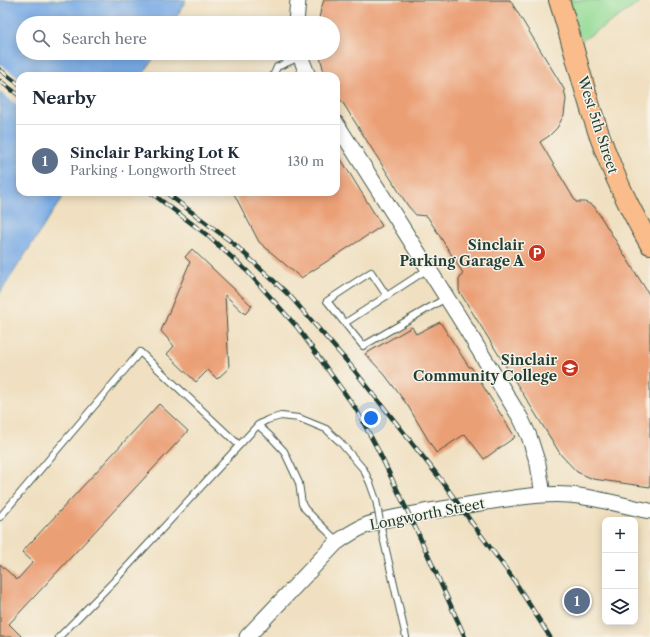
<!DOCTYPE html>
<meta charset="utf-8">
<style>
:root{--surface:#fff;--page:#f2f2f3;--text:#1f2937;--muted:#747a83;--line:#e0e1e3;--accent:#c8321e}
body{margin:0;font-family:"Libre Caslon Text",serif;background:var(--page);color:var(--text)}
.controls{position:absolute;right:12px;bottom:12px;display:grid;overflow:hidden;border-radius:8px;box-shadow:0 2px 10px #0003}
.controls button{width:36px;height:36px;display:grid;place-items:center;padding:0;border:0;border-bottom:1px solid var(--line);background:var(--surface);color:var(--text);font:20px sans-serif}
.you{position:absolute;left:371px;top:418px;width:14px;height:14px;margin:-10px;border:3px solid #fff;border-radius:50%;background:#1a73e8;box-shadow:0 0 0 6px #1a73e833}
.badge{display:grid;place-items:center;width:26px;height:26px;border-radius:50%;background:var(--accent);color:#fff;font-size:13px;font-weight:700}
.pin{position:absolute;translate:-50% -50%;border:2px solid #fff;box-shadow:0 1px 4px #0006}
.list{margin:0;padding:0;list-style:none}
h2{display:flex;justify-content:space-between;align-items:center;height:52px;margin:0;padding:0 16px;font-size:17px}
h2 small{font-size:13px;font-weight:400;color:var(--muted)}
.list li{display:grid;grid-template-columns:26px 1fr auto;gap:12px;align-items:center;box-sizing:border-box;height:72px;padding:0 16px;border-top:1px solid var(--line)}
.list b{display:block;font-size:15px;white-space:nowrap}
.list p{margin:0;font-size:13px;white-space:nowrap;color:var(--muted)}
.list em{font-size:13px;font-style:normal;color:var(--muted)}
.icon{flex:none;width:22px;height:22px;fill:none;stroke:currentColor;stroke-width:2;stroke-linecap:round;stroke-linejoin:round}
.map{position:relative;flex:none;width:650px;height:637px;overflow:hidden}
.search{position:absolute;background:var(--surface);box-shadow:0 2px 10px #0003;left:16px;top:16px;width:324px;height:44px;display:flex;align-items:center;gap:10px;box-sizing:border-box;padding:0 14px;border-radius:22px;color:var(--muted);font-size:15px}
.panel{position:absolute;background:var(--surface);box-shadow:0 2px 10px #0003;left:16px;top:72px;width:324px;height:124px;border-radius:12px}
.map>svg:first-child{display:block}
</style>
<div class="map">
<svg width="650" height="637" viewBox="0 0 650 637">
<rect width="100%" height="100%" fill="#f7f3e8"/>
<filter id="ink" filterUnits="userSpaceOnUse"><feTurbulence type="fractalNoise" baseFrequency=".025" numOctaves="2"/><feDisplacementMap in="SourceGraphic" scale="8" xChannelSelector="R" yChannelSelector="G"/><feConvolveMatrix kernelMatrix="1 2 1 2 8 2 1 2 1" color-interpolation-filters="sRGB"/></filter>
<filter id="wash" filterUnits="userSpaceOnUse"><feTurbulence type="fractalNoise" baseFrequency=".012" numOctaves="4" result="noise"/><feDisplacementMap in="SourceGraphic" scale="16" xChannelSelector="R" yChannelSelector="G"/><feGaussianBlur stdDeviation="0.9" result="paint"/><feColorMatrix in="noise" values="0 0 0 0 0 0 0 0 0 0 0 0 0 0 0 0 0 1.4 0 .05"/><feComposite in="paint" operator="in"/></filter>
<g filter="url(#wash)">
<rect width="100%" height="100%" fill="#f0e0c1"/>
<!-- green -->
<path fill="#94dc97" stroke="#5a8c66" d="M567 0H644L581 41Z"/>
<!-- water -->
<path fill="#79abe5" stroke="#4c748c" d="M0 0H186L173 23H23V53H157L142 76H20V192H66L0 293Z"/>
<!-- pier -->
<path fill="#f0e0c1" d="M0 64 20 79V107L0 92Z"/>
<g id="blocks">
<!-- building -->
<path fill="#eb9f75" d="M324 0H510L564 89 566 99 564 115 557 128 549 136 540 142 576 202H585L594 206 650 296V487L593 479 577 472 561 455 459 291V280L463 273 427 216 416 215 408 206 336 92V76H325L319 53H333V23H318L321 9Z
M336 151 382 226 301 278 259 242 233 192H336Z
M192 249 252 306 245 314 225 295 229 368 217 379 208 370 196 382 167 354 174 346 161 331 190 262 185 257Z
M440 322 469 367H471L515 437 484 459 465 434 436 453 408 406 385 375 365 354 412 327 416 334Z
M159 404 188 431 9 624 22 637H0V564L17 580 33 562 22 552Z"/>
</g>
</g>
<g filter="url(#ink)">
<use href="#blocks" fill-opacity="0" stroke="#3e5549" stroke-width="1"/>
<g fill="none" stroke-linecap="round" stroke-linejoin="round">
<defs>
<path id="service" d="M273 76 277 67 300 57
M387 296 371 272 327 301 363 346 446 298
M345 323 428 269
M258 425 271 437 284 451 299 483 302 504 305 509 338 542
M0 517 140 352 239 445
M383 537 406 637
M59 637 115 580 258 425 267 420 281 416 299 418 326 429 340 442 364 470 370 483 376 500"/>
<path id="tertiary" d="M296 23 298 0
M299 53 308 76
M336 123 459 317 521 419 529 436 538 464 543 495
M247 637 336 543C346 536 356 529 367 525 385 518 406 516 424 512 449 508 474 504 499 500 522 497 546 493 569 495 597 497 623 506 650 511"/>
<path id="primary" d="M559 0C569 31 577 62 586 93 601 146 622 197 650 244"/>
</defs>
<!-- service casing -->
<use href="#service" stroke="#3e5549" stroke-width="8"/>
<!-- tertiary casing -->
<use href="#tertiary" stroke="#3e5549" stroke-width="17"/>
<!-- primary casing -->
<use href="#primary" stroke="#3e5549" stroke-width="22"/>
<!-- service -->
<use href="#service" stroke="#fff" stroke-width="6"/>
<!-- tertiary -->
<use href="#tertiary" stroke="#fff" stroke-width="15"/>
<!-- primary -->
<use href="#primary" stroke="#f9bc8a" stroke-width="20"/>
<defs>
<path id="rail" d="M0 70 20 85
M0 81 20 96
M150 192 207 235 247 271 297 327 356 409 378 450 417 531 465 637
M165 192 233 243 290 296 351 366 442 481 472 523 512 577 550 637"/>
</defs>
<!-- rail casing -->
<use href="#rail" stroke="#1f3d34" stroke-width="4.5"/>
<!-- rail -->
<use href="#rail" stroke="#f7f3e8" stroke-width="3" stroke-dasharray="9" stroke-linecap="butt"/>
<defs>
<path id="service-bridge" d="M376 500 383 537"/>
</defs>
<!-- service-bridge casing -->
<use href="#service-bridge" stroke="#3e5549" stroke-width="8" stroke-linecap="butt"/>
<!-- service-bridge -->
<use href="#service-bridge" stroke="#fff" stroke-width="6"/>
</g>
</g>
<!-- icons -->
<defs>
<symbol id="parking-disc" viewBox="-11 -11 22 22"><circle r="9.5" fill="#c8321e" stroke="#f7f3e8"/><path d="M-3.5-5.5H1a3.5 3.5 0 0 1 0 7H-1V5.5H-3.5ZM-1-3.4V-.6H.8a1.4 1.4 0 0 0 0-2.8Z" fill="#fff"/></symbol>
<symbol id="university-disc" viewBox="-11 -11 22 22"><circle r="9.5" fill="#c8321e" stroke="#f7f3e8"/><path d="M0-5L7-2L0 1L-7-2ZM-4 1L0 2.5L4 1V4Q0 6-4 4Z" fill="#fff"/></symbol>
</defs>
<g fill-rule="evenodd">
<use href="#parking-disc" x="527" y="243" width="20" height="20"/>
<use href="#university-disc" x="560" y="358" width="20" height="20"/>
</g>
<g text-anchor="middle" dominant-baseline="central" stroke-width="3" stroke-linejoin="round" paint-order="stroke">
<!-- street labels -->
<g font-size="14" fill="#1f3d34" stroke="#f7f3e8">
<text transform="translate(598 125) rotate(72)">West 5th Street</text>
<text transform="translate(427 514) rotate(-11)">Longworth Street</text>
</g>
<!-- poi labels -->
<g font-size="14" font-weight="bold" fill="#1f3d34" stroke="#f7f3e8" text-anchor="end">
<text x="524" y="245">Sinclair<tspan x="524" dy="16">Parking Garage A</tspan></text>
<text x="557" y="360">Sinclair<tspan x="557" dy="16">Community College</tspan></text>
</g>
</g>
</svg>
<div class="controls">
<button>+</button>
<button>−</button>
<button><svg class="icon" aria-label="layers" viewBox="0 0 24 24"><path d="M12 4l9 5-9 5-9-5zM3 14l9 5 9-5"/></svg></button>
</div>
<div class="you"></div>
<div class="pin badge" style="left:577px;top:601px;background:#5c6f8a">1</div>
<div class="search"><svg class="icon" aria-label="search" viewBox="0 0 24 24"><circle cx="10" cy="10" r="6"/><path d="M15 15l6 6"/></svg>Search here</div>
<section class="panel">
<h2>Nearby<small></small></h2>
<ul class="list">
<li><span class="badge" style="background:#5c6f8a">1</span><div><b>Sinclair Parking Lot K</b><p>Parking · Longworth Street</p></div><em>130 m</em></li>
</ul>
</section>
</div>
